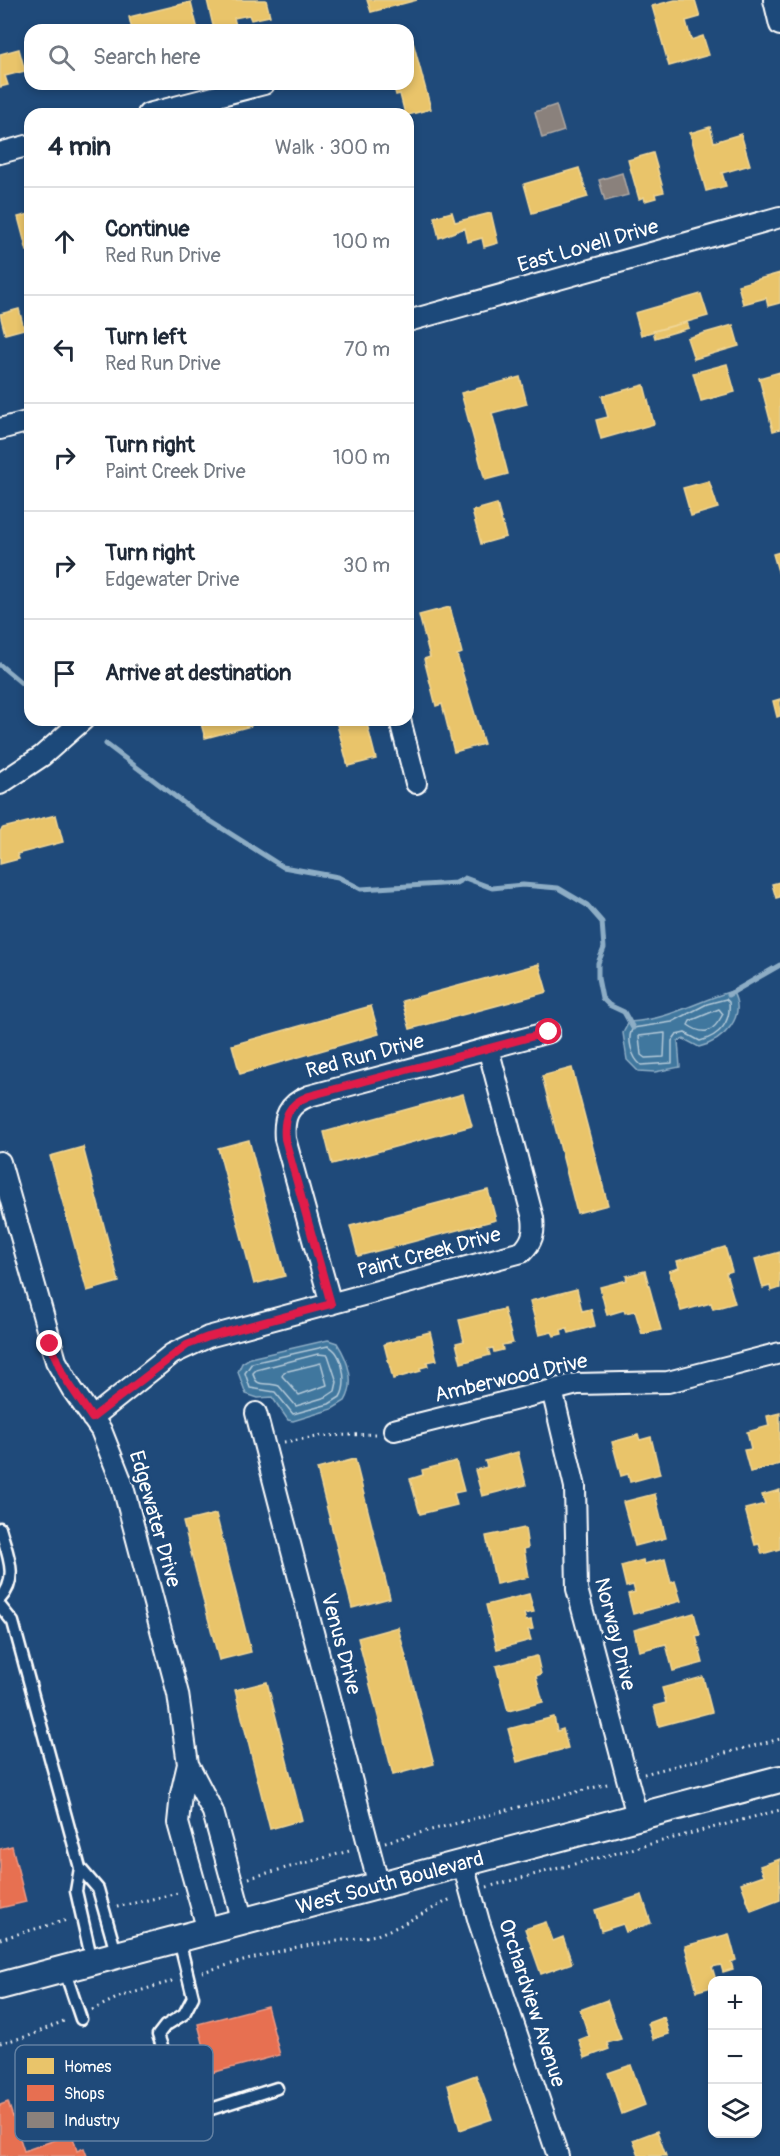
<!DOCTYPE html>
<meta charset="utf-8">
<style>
:root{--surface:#fff;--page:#f6f6f7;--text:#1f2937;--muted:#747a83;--line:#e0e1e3}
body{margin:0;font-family:Pangolin,sans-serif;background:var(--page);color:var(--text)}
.controls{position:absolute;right:18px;bottom:18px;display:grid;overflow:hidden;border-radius:12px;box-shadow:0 3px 9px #0003}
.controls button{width:54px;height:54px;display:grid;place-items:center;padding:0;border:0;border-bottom:2px solid var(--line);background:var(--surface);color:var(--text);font:30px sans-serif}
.stop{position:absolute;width:18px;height:18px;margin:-14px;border:4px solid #e11d48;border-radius:50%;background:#fff}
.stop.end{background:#e11d48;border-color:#fff;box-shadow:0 2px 6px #0008}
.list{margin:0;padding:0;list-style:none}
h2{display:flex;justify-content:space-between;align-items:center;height:78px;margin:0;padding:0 24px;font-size:26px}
h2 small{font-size:20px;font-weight:400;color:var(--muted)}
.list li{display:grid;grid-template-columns:39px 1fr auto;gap:18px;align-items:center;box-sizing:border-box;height:108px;padding:0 24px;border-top:2px solid var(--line)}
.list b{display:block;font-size:22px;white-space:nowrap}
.list p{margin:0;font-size:20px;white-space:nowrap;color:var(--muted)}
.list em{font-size:20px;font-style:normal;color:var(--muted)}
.icon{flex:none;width:33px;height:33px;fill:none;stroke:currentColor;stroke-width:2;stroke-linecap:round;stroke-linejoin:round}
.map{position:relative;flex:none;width:780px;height:2156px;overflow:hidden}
.search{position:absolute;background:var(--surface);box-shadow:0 3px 9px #0003;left:24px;top:24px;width:390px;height:66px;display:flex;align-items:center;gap:15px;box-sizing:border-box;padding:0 21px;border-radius:18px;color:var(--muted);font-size:22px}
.panel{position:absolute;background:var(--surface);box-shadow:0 3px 9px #0003;left:24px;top:108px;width:390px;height:618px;border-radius:18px}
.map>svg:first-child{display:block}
</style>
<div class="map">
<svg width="780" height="2156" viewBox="0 0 780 2156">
<rect width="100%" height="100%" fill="#1f4a7a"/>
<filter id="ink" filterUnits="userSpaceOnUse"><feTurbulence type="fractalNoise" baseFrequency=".0167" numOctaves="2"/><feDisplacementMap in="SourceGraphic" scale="12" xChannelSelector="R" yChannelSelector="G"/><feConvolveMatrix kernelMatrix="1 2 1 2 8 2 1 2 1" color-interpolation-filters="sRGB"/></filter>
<g filter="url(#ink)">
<!-- water -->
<path fill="#41779e" stroke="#8dadc5" stroke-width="1.5" d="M732 991C748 1017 723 1041 699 1047L684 1039 678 1041 680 1067 655 1072 638 1071 627 1060 623 1033 629 1022C668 1020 695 1002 732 991Z
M328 1340 337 1343C348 1360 356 1383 345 1401L332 1409 293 1421 288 1420 272 1397 258 1398 246 1394 238 1372 242 1363 250 1358Z"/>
<!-- homes -->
<path fill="#e9c46a" stroke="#f0d697" stroke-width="1.5" d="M207 0H266L270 16 251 20 249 15 234 18 236 26 214 30Z
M367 0H417L371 12Z
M675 0H695L700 17 686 21 691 40 703 36 709 55 669 66 652 6Z
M191 2 198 30H132L129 17Z
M413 42 431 109 408 115 405 114 400 94 396 95 393 84H408V43Z
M19 49 25 71 5 76 8 85 0 87V54Z
M710 127 714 142 741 134 750 165 722 173 726 186 706 191 690 133Z
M653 153 664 192 655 194 656 198 645 201 644 197 639 199 628 160Z
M579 168 588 197 532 213 524 184Z
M452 212 455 222 491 213 498 243 484 247 482 238 468 242 465 228 439 238 434 217Z
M30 214V250L27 251 18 217Z
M780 273V303L768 306 766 298 743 304 738 285Z
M701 294 708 316 641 335 635 313Z
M19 309 24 329 5 334 0 314Z
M687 322 689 328 655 338 653 331Z
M733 325 739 346 694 359 687 338Z
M727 364 735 392 701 401 693 373Z
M780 372V429L773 431 759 378Z
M520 377 527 404 492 413 508 474 485 480 461 393Z
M644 385 654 424 601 439 596 420 608 417 602 396Z
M709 481 718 508 691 516 683 488Z
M497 504 506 537 481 544 472 511Z
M780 552V578L773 554Z
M450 607 462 653 457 655 484 744 454 752 442 704 436 706 424 659 430 657 419 615Z
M780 699V716L777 717 773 701Z
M200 720H257L250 722 251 726 205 738Z
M331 720H366L376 759 348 766 336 721 332 722Z
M56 815 63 842 17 854 19 859 0 864V831L3 828Z
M780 882V897L776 898 772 884Z
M539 964 547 992 410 1029 402 1001Z
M371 1006 379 1034 240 1074 232 1045Z
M572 1068 608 1205 577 1213 542 1076Z
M463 1094 472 1126 332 1164 324 1132Z
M249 1140 285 1276 254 1284 218 1148Z
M83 1147 119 1282 87 1291 50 1156Z
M488 1190 496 1220 358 1256 350 1226Z
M725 1247 732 1271 726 1273 735 1303 713 1309 711 1303 681 1311 669 1271 679 1268 677 1261Z
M780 1252V1288L771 1291 770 1286 763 1288 755 1259Z
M645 1271 661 1330 642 1334 635 1311 625 1313 624 1310 607 1315 600 1287 627 1280 626 1276Z
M577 1289 582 1311 591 1309 595 1326 569 1333 567 1328 561 1330 562 1334 554 1336 552 1332 539 1335 530 1301Z
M504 1309 513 1343 502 1345 503 1350 494 1352 493 1348 488 1349 490 1355 461 1363 456 1343 464 1341 459 1320Z
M430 1332 437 1360 427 1362 428 1366 420 1368 421 1371 393 1379 384 1344Z
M780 1413V1464L750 1472 744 1450 751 1449 747 1432 769 1426 767 1416Z
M638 1435 640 1440 651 1437 660 1474 630 1482 628 1474 621 1476 612 1442Z
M518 1452 526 1485 482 1496 475 1470 487 1467 485 1461Z
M355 1459 390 1598 352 1608 317 1469Z
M456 1461 464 1491 454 1493 457 1505 420 1514 410 1479 423 1475 422 1470Z
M780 1490V1549L762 1554 759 1544 755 1545 745 1509 765 1504 762 1495Z
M655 1494 666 1538 635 1546 623 1502Z
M216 1514 251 1652 219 1660 183 1522Z
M525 1528 528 1548 524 1549 529 1577 496 1584 486 1536Z
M665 1559 671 1583 675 1581 681 1601 633 1614 628 1594 635 1592 633 1585 626 1587 621 1566 643 1560 644 1564Z
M529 1594 534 1612 524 1614 526 1621 531 1620 533 1629 528 1630 531 1640 497 1649 486 1605Z
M694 1613 700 1635 696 1636 703 1663 673 1671 666 1644 639 1651 634 1630Z
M398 1627 434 1764 393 1775 358 1638Z
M537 1656 541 1674 536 1676 543 1702 508 1711 496 1666Z
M703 1677 712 1712 659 1726 654 1706 666 1703 662 1688Z
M267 1682 302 1820 270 1829 235 1690Z
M554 1717 557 1731 563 1729 568 1748 517 1762 508 1729Z
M780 1859V1900L751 1911 741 1883 764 1875 760 1866Z
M642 1895 651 1923 626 1932 623 1924 601 1931 595 1910Z
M546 1922 553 1941 563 1937 572 1963 541 1974 525 1929Z
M729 1934 736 1960 731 1962 733 1969 723 1972 721 1965 712 1967 716 1980H712V1987L697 1991 685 1946Z
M607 2000 621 2039 607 2043 609 2049 585 2058 579 2040 589 2036 580 2010Z
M664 2017 669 2034 653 2039 648 2023Z
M631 2065 645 2105 622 2114 608 2073Z
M476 2075 492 2119 460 2130 448 2085Z
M657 2131 666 2156H639L633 2140Z"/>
<!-- shops -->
<path fill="#e76f51" stroke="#ee9a85" stroke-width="1.5" d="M12 1846 26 1902 0 1908V1849Z
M267 2006 280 2055 211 2073 198 2024Z
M8 2102 24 2151 72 2134 77 2151 84 2148 87 2156H0V2105Z"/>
<!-- industry -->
<path fill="#8a817c" stroke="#ada7a3" stroke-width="1.5" d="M556 105 564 131 542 138 535 112Z
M622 173 628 195 605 201 599 180Z"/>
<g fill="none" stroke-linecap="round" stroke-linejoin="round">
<!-- shore -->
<path stroke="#b3c9d8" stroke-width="1.5" d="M726 999 729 1002C731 1022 720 1036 700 1041L685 1033 676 1035 672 1041V1063L641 1065C632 1058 626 1038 633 1028L672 1022 707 1004Z
M719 1009 723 1014C713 1033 704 1036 688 1025L690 1021Z
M665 1033 664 1057 645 1058 641 1055 639 1036Z
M328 1346C343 1352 348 1384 340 1397L329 1404 293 1414 275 1392 250 1388 245 1373 252 1363Z
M318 1354 328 1355 337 1382 335 1391 326 1397 296 1406 279 1386C266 1381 256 1389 253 1373L256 1370Z
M321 1363 327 1385 299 1395 282 1376 284 1372Z"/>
<!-- stream -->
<path stroke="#8dadc5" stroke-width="5" d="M0 665 30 690
M106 744 193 810 283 867 338 877 361 889 456 883 465 878 492 888 523 885 558 888 587 905 602 922 604 948 598 963V978L602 998 609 1005 624 1012 633 1028
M728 995 780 965"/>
<defs>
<path id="service" d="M0 1528C7 1553 20 1578 0 1599
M0 1606 13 1622 80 1868 98 1889 117 1956
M80 1868 76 1891 92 1961
M179 1940 193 1997 184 2014 165 2026 158 2035 179 2094 191 2111 208 2110 277 2088
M64 1969 81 2019"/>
<path id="minor" d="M774 0 780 25
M148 114 264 84
M0 153 30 145
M408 321 780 217
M0 429 30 421
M400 720 416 783
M0 784 42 756 83 720
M0 1162 56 1361 72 1389 101 1430 122 1483 178 1694 188 1764
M331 1304 285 1139C283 1117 288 1104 309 1096L549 1032
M552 1390 575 1487 577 1589 637 1816
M256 1413 379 1886
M92 1418 172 1354 208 1337 522 1252C532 1242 535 1233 533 1218L488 1048
M394 1430 577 1384 668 1382 780 1353
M463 1864 479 1922 558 2156
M208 1931 178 1823 181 1794 188 1764 213 1812 243 1922"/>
<path id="tertiary" d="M0 1986 780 1779"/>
</defs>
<!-- service casing -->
<use href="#service" stroke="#fff" stroke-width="15"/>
<!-- minor casing -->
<use href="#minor" stroke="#fff" stroke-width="24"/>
<!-- tertiary casing -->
<use href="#tertiary" stroke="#fff" stroke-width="30"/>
<!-- path -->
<path stroke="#fff" stroke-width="3" stroke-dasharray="1.5 4.5" stroke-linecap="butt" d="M284 1442 323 1436 375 1434
M644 1774 780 1739
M385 1842 611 1783
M249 1878 353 1850
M487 1887 780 1810
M117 1907 178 1893
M0 1939 67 1920
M202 1972 292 1948 377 1935 397 1927 453 1898
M92 2010 119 1997 176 1980
M0 2043 29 2036 66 2020"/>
<!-- service -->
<use href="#service" stroke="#1f4a7a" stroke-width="10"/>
<!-- minor -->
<use href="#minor" stroke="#1f4a7a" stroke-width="20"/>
<!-- tertiary -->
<use href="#tertiary" stroke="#1f4a7a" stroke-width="26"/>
</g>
</g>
<g fill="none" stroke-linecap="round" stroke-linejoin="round" filter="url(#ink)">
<!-- route -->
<path stroke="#e11d48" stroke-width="8" d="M50 1344 63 1375 92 1418 187 1345 208 1337 331 1304 285 1139C283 1117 288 1104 309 1096L549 1032"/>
</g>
<g text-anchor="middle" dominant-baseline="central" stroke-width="6" stroke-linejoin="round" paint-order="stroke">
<!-- street labels -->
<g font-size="21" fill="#fff" stroke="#1f4a7a">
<text transform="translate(588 246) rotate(-16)">East Lovell Drive</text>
<text transform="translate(365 1056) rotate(-15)">Red Run Drive</text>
<text transform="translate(429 1253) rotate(-15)">Paint Creek Drive</text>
<text transform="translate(511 1378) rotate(-13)">Amberwood Drive</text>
<text transform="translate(155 1519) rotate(74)">Edgewater Drive</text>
<text transform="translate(615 1634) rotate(76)">Norway Drive</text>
<text transform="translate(341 1644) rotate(75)">Venus Drive</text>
<text transform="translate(390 1883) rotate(-15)">West South Boulevard</text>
<text transform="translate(532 2003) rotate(72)">Orchardview Avenue</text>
</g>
</g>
<!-- legend -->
<rect x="15" y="2045" width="198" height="96" rx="9" fill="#1f4a7a" stroke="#6280a2" stroke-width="1.5"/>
<rect x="27" y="2058" width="27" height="16" fill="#e9c46a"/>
<rect x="27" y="2085" width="27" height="16" fill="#e76f51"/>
<rect x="27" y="2112" width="27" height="16" fill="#8a817c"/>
<g font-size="16" fill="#fff">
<text x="64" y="2072">Homes</text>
<text x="64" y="2099">Shops</text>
<text x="64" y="2126">Industry</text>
</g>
</svg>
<div class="controls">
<button>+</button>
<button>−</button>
<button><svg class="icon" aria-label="layers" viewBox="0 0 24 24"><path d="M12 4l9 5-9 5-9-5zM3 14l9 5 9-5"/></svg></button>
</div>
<div class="stop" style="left:549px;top:1032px"></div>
<div class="stop end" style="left:50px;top:1344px"></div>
<div class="search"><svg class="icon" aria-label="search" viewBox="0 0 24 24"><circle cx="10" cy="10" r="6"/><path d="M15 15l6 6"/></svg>Search here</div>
<section class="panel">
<h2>4 min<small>Walk · 300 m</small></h2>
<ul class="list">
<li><svg class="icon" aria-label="ahead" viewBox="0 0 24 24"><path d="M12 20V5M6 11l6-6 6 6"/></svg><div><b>Continue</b><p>Red Run Drive</p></div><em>100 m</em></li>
<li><svg class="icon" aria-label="left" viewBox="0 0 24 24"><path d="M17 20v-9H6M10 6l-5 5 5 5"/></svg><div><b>Turn left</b><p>Red Run Drive</p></div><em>70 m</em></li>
<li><svg class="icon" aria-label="right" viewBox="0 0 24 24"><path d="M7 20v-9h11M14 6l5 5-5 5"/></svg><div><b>Turn right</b><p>Paint Creek Drive</p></div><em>100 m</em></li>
<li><svg class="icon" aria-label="right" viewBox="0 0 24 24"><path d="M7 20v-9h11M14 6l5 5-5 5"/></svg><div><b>Turn right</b><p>Edgewater Drive</p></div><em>30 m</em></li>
<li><svg class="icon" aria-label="arrive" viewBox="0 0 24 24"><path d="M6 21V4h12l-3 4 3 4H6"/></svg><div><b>Arrive at destination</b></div></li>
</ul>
</section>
</div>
